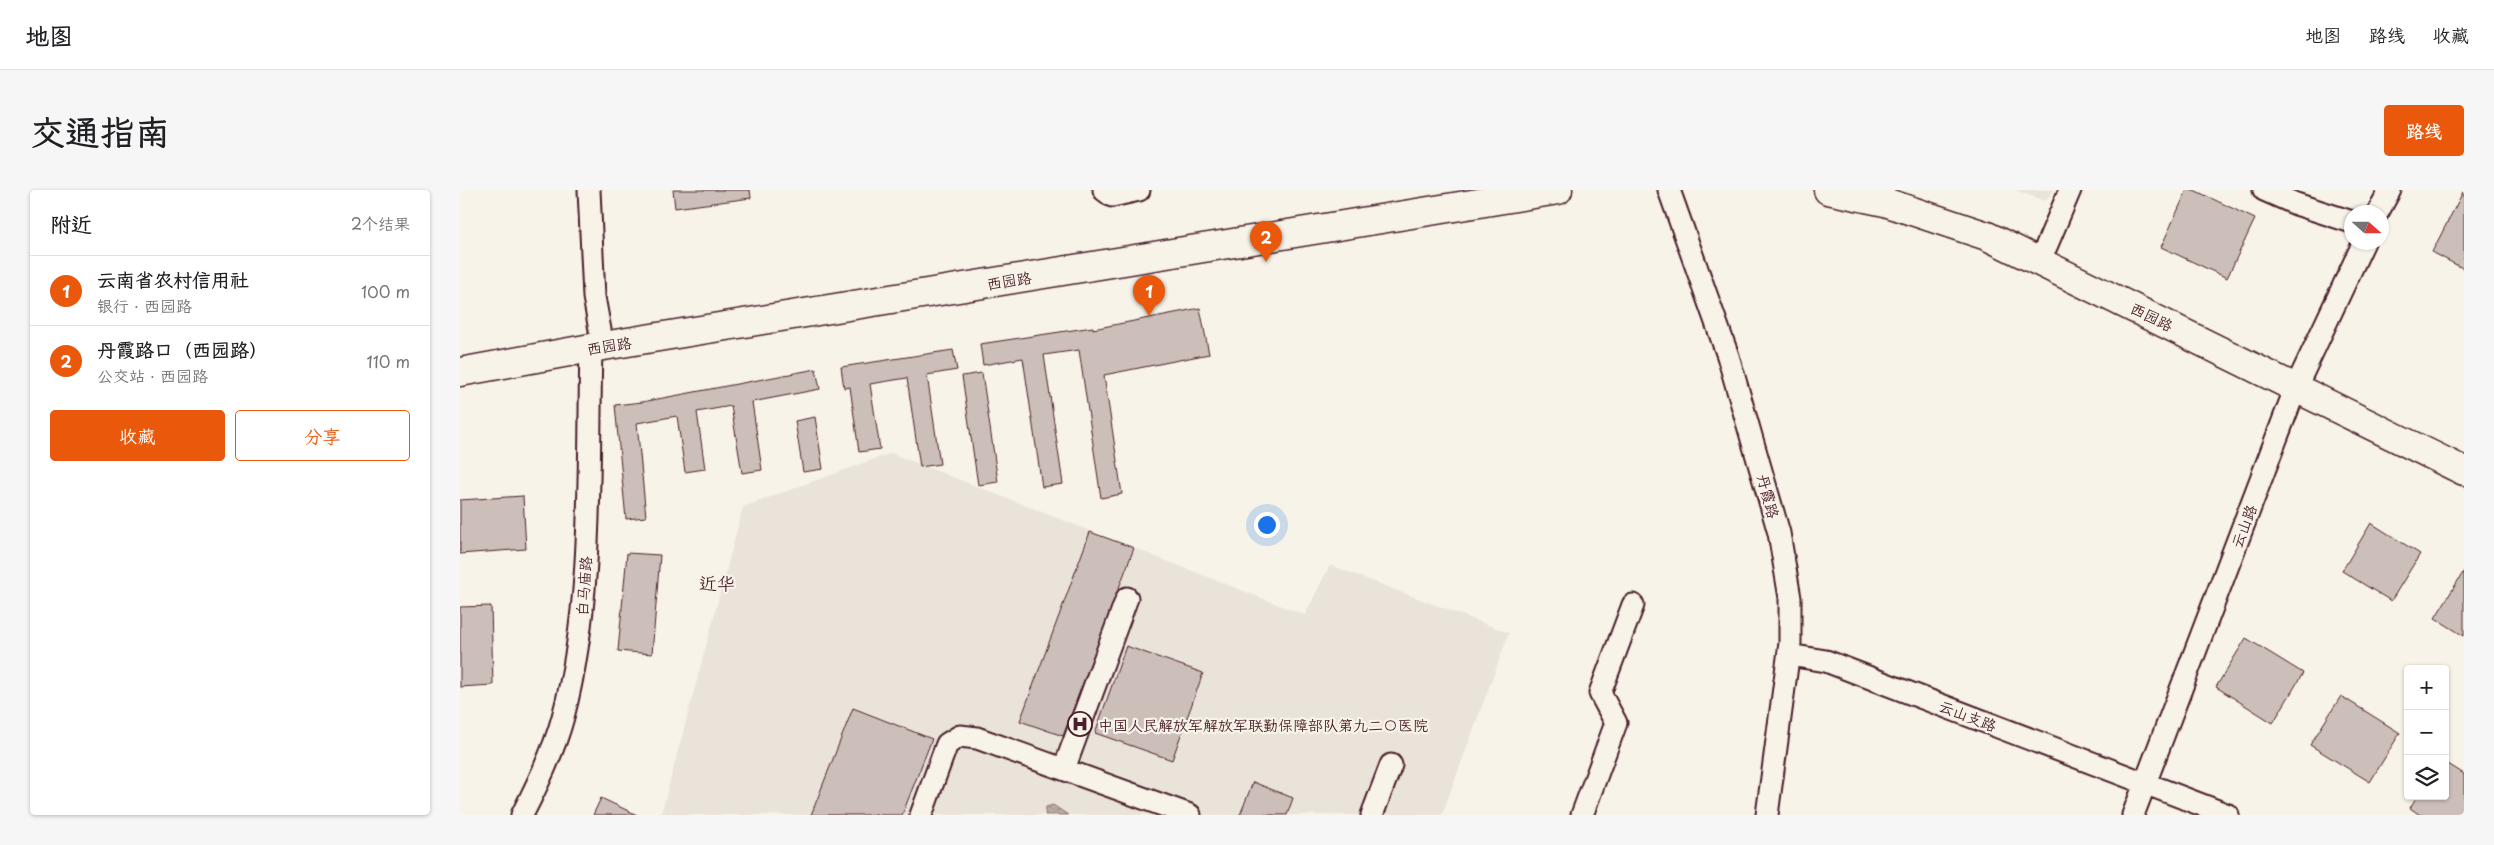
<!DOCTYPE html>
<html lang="zh">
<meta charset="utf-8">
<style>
:root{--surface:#fff;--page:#f6f6f6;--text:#202124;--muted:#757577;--line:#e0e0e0;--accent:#ea580c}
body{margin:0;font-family:"Playpen Sans","LXGW WenKai TC",sans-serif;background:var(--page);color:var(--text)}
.controls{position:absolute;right:15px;bottom:15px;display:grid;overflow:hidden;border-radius:5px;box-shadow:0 1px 4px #0004}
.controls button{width:45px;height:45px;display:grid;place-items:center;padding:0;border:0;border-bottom:1px solid var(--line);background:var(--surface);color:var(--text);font:25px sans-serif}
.compass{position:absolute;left:1884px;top:15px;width:45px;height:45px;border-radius:50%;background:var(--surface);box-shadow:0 1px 4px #0004;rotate:111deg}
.you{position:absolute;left:806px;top:334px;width:18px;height:18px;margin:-12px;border:4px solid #fff;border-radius:50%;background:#1a73e8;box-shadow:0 0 0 8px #1a73e833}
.badge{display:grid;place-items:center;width:32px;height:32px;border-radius:50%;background:var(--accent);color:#fff;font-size:16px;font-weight:700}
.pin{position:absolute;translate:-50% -41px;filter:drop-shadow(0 1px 2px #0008)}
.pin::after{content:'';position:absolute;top:26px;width:18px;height:15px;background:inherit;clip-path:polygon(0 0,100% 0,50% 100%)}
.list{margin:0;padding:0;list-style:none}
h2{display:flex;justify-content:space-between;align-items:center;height:65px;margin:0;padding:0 20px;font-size:21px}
h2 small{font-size:16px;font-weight:400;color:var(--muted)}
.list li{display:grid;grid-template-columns:32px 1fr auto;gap:15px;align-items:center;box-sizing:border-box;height:70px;padding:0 20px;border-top:1px solid var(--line)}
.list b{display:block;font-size:19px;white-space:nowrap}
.list p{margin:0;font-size:16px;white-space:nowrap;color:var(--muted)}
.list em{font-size:16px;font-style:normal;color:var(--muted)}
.actions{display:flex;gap:10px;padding:15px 20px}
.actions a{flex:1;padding:11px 0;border:1px solid var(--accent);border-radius:5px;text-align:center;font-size:18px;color:var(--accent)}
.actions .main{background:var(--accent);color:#fff}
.icon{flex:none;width:28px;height:28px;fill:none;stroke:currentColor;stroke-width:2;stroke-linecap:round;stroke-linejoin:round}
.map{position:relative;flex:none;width:2004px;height:625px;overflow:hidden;border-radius:5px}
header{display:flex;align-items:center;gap:30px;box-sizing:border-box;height:70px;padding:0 25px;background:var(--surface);border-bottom:1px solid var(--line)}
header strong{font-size:24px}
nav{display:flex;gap:28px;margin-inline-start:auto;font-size:18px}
.intro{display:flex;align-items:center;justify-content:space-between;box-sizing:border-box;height:120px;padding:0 30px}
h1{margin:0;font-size:35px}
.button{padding:12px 22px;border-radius:5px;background:var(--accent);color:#fff;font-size:18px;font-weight:700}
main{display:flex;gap:30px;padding:0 30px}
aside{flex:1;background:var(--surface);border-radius:5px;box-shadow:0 1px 4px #0004}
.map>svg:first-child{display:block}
</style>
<header>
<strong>地图</strong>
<nav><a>地图</a><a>路线</a><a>收藏</a></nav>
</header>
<div class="intro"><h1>交通指南</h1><a class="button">路线</a></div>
<main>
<aside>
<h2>附近<small>2个结果</small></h2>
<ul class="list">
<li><span class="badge">1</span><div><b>云南省农村信用社</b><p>银行 · 西园路</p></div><em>100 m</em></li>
<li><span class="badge">2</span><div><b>丹霞路口（西园路）</b><p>公交站 · 西园路</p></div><em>110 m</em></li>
</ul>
<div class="actions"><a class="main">收藏</a><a>分享</a></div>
</aside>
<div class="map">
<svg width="2004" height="625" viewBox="0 0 2004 625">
<defs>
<pattern id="water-waves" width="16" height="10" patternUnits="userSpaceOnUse" patternTransform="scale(1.25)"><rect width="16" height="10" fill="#bcaaa7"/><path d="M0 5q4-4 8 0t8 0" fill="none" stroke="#9b8a88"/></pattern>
</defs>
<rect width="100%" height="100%" fill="#f7f3e8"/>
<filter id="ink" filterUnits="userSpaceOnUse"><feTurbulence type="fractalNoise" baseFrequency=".02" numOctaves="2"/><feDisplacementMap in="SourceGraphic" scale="10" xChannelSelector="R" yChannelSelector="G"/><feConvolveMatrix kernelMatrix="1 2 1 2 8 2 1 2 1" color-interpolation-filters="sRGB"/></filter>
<g filter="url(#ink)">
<!-- built -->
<path fill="#eae3da" d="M1555 0H1594L1585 11Z
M431 263 845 425 870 375 1049 443 982 625H201L283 317Z"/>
<!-- water -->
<path fill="url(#water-waves)" stroke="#8e7275" d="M593 615 608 625H585L586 617Z"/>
<!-- building -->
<path fill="#ccbfb9" stroke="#4a1f2b" d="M213 0H290L291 8 215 18Z
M1727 0H1734L1795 29 1767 88 1701 57Z
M2004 0V79L1972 62Z
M740 118 749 164 644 185 662 304 641 308 619 160 584 165 603 294 582 297 563 168 523 175 520 154 633 137V139Z
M493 160 497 180 467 185 480 274 460 277 447 188 410 194 420 259 399 262 390 197 384 198 381 177Z
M356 179 360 199 292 212 302 280 282 283 271 216 237 222 245 279 225 282 217 226 177 233 186 327 166 329 155 215 182 212Z
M522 183 538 292 518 295 502 186Z
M355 227 363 279 343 282 335 231Z
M63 306 66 359 0 364V310Z
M1911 333 1960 364 1931 411 1882 381Z
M630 342 674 358 603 546 560 531Z
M167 363 200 365 192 464 158 461Z
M2004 381V446L1975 428Z
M31 416 33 495 0 497V417Z
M1786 448 1843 483 1813 533 1756 497Z
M666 456 743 483 712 570 635 543Z
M1881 506 1940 543 1910 592 1850 555Z
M393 518 472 549 442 625H351Z
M1985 572 2004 584V625H1960L1950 618 1957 606H1985Z
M793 592 833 608 827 625H780Z
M141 608 177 625H133Z"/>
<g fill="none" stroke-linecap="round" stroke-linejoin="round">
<defs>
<path id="minor" d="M129 0 134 107 140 140
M644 0 652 6 679 0
M1209 0 1268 166 1319 343 1330 408V453L1307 625
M1804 0 1836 14 1892 32
M1918 22 1930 0
M1586 57 1610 0
M1329 465 1366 471 1768 625
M604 579 667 408
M62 625C78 594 94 561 103 527 134 411 128 278 131 158
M461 625 487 554 500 546 517 548 730 625
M912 625 931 575
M1122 625 1156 533 1140 503 1173 415
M1673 625 1836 197 1904 52"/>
<path id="major" d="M1368 0 1425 12 1527 46 2004 281
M0 182 131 158 1098 0"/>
</defs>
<!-- minor casing -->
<use href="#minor" stroke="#4a1f2b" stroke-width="25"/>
<!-- major casing -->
<use href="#major" stroke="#4a1f2b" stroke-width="31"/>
<!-- minor -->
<use href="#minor" stroke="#f7f3e8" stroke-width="21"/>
<!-- major -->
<use href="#major" stroke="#f7f3e8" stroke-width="28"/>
</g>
</g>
<!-- icons -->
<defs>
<symbol id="hospital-ring" viewBox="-11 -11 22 22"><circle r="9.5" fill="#f7f3e8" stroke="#4a1f2b" stroke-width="1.5"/><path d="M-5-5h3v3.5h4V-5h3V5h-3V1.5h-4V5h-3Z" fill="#4a1f2b"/></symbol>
</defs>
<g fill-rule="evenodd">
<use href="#hospital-ring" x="606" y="520" width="28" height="28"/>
</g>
<g text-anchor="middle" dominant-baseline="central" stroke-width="4.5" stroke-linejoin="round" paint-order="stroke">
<!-- street labels -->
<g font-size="15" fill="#4a1f2b" stroke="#f7f3e8">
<text transform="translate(549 90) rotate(-9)">西园路</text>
<text transform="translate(1692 126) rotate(26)">西园路</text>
<text transform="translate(149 155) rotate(-9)">西园路</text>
<text transform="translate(1309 306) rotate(75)">丹霞路</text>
<text transform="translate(1783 336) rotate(-69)">云山路</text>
<text transform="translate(123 396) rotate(-86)">白马庙路</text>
<text transform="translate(1508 525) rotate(21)">云山支路</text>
</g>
<!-- poi labels -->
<g font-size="15" fill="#4a1f2b" stroke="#f7f3e8" text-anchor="start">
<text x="638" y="534">中国人民解放军解放军联勤保障部队第九二〇医院</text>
</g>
<!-- quarter labels -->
<g font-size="18" fill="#4a1f2b" stroke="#f7f3e8">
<text x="257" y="392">近华</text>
</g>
</g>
</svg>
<div class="controls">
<button>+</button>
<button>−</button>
<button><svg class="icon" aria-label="layers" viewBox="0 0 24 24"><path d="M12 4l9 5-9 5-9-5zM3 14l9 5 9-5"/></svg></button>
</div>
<svg class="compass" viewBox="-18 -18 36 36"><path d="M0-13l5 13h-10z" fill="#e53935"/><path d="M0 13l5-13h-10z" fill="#757577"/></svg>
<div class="you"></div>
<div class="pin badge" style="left:689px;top:126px">1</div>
<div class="pin badge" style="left:806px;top:72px">2</div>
</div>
</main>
